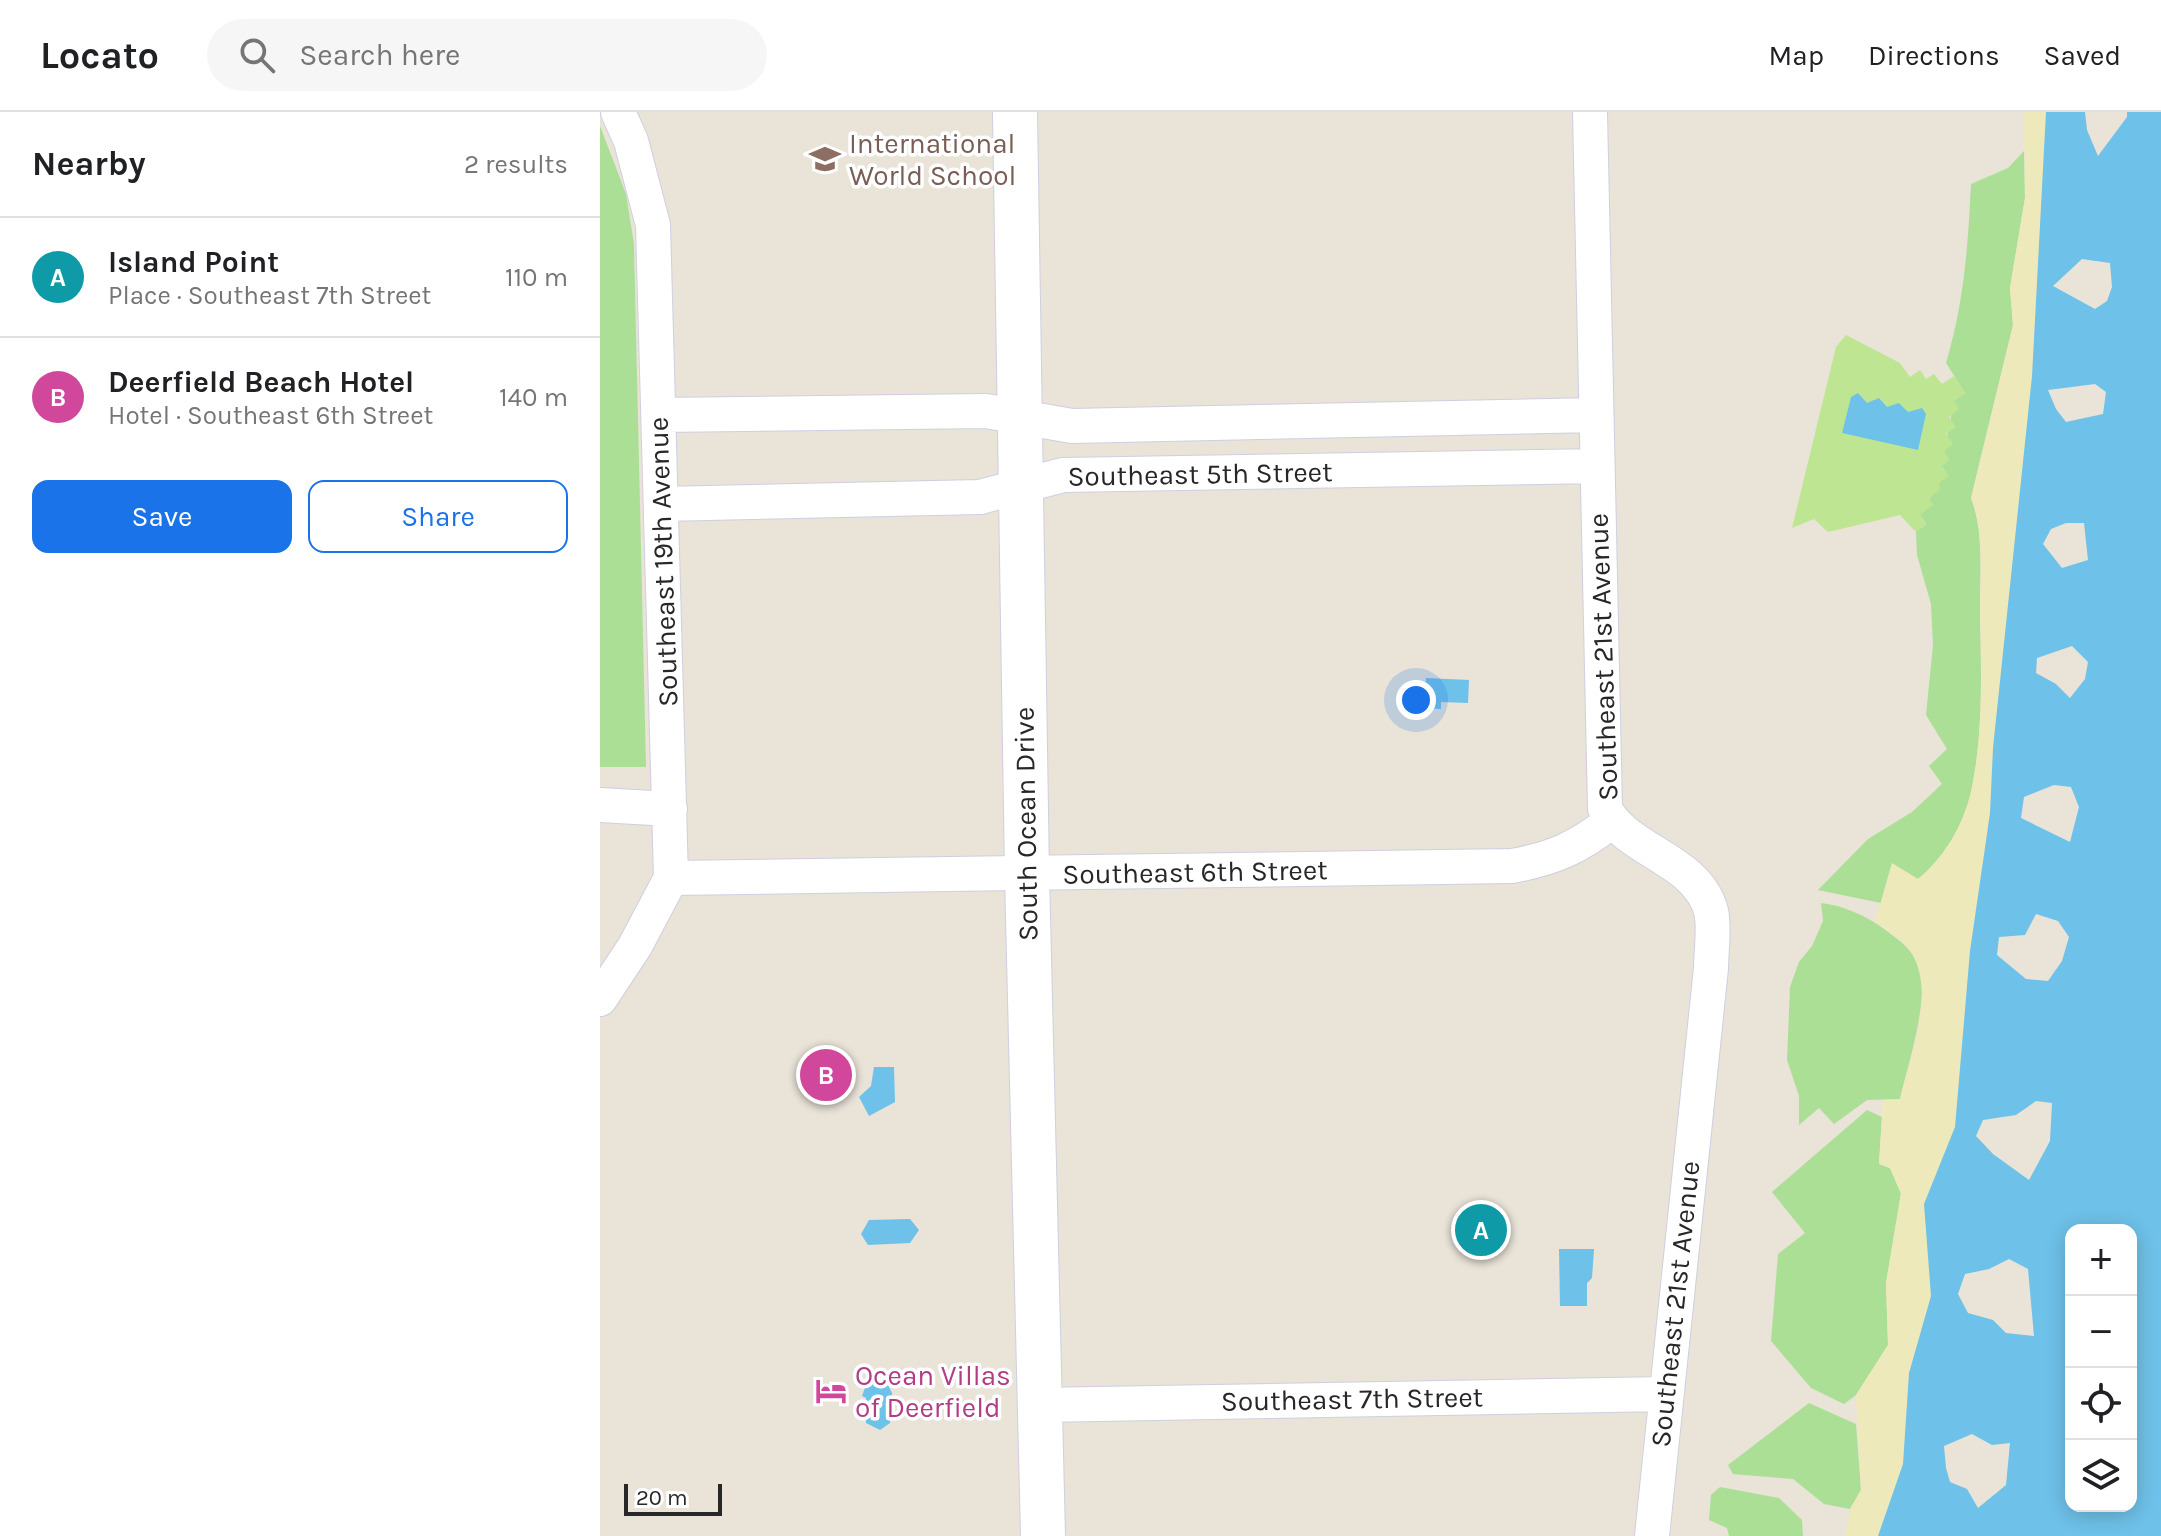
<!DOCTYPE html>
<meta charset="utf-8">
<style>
:root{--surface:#fff;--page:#f6f6f6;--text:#202124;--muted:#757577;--line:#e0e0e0;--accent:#1a73e8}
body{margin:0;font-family:Karla,sans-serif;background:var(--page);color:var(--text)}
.controls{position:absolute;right:24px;bottom:24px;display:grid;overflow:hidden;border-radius:16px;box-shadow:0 4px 20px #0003}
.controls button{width:72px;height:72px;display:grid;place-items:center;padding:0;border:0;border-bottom:2px solid var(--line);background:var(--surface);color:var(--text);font:40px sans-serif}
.scale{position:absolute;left:24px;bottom:20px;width:98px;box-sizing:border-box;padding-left:8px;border:4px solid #272727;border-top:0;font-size:22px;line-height:28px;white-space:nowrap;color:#272727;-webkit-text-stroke:6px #fff;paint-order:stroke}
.you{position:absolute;left:816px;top:588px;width:28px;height:28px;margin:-20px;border:6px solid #fff;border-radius:50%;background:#1a73e8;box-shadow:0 0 0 12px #1a73e833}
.badge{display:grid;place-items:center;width:52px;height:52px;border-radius:50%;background:var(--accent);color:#fff;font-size:26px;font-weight:700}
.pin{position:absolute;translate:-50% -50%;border:4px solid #fff;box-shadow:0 2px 8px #0006}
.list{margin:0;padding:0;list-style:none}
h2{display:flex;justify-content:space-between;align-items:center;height:104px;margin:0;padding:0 32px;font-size:34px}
h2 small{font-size:26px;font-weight:400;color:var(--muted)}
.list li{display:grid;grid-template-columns:52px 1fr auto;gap:24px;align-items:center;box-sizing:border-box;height:120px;padding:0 32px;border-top:2px solid var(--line)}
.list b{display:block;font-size:30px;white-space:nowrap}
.list p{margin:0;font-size:26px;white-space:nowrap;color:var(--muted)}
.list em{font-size:26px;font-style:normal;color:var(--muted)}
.actions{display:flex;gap:16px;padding:24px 32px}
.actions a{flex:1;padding:18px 0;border:2px solid var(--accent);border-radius:16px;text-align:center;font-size:28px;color:var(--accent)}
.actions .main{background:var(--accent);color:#fff}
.icon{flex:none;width:44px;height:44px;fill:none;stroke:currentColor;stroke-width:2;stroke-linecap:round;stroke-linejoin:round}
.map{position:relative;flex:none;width:1561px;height:1424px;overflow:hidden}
header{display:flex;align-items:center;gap:48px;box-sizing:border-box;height:112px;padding:0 40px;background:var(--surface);border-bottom:2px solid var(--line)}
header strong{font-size:38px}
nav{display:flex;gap:44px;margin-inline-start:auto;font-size:28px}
.search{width:560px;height:72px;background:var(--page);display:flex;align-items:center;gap:20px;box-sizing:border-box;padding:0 28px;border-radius:44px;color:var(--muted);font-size:30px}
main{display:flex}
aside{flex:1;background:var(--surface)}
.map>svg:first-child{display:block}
</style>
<header>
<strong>Locato</strong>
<div class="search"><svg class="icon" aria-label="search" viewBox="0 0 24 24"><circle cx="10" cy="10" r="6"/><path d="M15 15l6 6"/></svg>Search here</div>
<nav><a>Map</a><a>Directions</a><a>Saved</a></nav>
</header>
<main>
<aside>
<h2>Nearby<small>2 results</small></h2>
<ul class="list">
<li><span class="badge" style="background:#0f9aa8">A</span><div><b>Island Point</b><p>Place · Southeast 7th Street</p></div><em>110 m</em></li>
<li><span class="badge" style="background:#d1479c">B</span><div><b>Deerfield Beach Hotel</b><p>Hotel · Southeast 6th Street</p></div><em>140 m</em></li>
</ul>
<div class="actions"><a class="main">Save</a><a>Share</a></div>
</aside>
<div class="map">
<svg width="1561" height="1424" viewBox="0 0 1561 1424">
<rect width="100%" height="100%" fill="#e9e3d8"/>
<!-- green -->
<path fill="#abdf96" d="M0 14 26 82 34 132 46 655H0Z
M1424 39 1425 86 1410 176 1413 213 1371 386C1384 419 1380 460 1380 496 1381 556 1384 620 1371 680 1363 714 1344 746 1318 767L1292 752 1281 791 1218 778 1268 727 1312 700 1342 672 1329 654 1347 637 1326 603 1333 533 1331 492 1317 443 1316 420 1326 412 1320 403 1338 372 1354 289 1365 281 1346 251C1364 191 1368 134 1371 72L1408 56Z
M1221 791C1242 793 1267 804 1284 817 1299 828 1315 839 1320 858 1329 887 1307 957 1300 987L1267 988 1234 1012 1219 996 1199 1013V984L1187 948 1190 875 1199 850 1212 834 1223 809Z
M1267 998 1282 1005 1279 1052 1290 1056 1301 1081 1286 1171 1288 1233 1256 1283 1244 1292 1211 1276 1171 1229 1178 1142 1205 1121 1172 1080Z
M1209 1291 1256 1312 1261 1378 1250 1397 1224 1392 1193 1367 1133 1362 1128 1353Z
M1120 1375 1179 1386 1202 1408 1203 1424H1129L1127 1416 1109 1408 1111 1383Z"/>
<!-- sand -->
<path fill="#eee9bb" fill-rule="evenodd" d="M1424 0H1561V1424H1245L1250 1397 1261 1378 1256 1283 1288 1233 1286 1171 1301 1082 1290 1056 1279 1052 1283 988 1300 987C1310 943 1338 878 1309 837 1301 827 1286 818 1275 810L1292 751 1318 767C1344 746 1363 714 1371 680 1384 620 1381 556 1380 496 1380 460 1384 419 1371 386L1413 213 1410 176 1425 86ZM1471 1118H1531V1394H1471Z"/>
<!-- pitch -->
<path fill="#bee692" d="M1246 223 1300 251 1310 265 1320 258 1326 267 1334 262 1342 272 1354 264 1365 281 1354 289 1359 297 1349 305 1356 315 1346 322 1353 332 1344 339 1350 348 1342 354 1349 364 1339 371 1340 378 1329 386 1333 393 1320 403 1326 413 1316 420 1300 403 1228 420 1214 407 1192 416 1236 235Z"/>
<!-- water -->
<path fill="#6ec1e9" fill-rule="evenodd" d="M1446 0H1561V1424H1278L1303 1352 1309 1261 1331 1184 1324 1092 1355 1015 1370 839 1390 701 1393 636 1432 264ZM1471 1118H1531V1394H1471Z
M1258 281 1267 291 1279 286 1287 295 1299 291 1308 300 1322 296 1326 302 1318 338 1242 321 1251 285Z
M826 566 869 568 868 591 841 590V597L824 596Z
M274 955H294L295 990 269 1004 259 985 271 974Z
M310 1107 319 1118 310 1131 268 1133 261 1122 269 1108Z
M959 1137H994L992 1166 987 1171V1194H960Z
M274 1269 288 1273 292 1281 290 1311 280 1318 266 1311V1286L262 1284 266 1273Z"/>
<!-- pier -->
<path fill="#e9e3d8" d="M1485 0H1527V5L1498 44 1487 18Z
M1482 147 1510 151 1512 175 1507 189 1495 197 1453 174Z
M1495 272 1506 280 1503 302 1466 310 1456 297 1448 278Z
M1466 411H1484L1488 448 1462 456 1443 432 1451 417Z
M1472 534 1488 550 1485 567 1470 586 1456 572 1436 561 1437 546Z
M1454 673 1471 675 1479 695 1470 730 1421 706 1424 685Z
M1436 802 1458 809 1469 825 1462 849 1448 869 1426 867 1397 843 1399 825 1425 823Z
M1436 989 1452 991 1450 1029 1429 1068 1393 1042 1376 1024 1383 1008 1416 1003Z
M1409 1147 1428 1157 1434 1224 1406 1221 1393 1208 1368 1201 1358 1182 1365 1162 1389 1157Z
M1372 1322 1392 1333 1410 1331 1406 1373 1378 1396 1367 1377 1350 1370 1346 1356 1344 1334Z"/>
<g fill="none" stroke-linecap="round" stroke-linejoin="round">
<defs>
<path id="minor" d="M990 0 1005 697C1028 740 1097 747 1111 799 1115 816 1111 839 1111 856L1052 1424
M59 303 386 299 472 314 996 303
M61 392 380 385 463 363 997 354
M0 693 70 697
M71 766 912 754C955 746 977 736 1012 709
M0 887 35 834 71 766 53 113 31 29 18 0
M439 1293 1065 1282"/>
<path id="secondary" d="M415 0 427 763 443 1424"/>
</defs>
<!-- minor casing -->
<use href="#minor" stroke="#ced0e0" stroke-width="36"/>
<!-- secondary casing -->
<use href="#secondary" stroke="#ced0e0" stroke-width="46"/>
<!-- minor -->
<use href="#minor" stroke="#fff" stroke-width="34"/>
<!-- secondary -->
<use href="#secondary" stroke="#fff" stroke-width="44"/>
</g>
<!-- icons -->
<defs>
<symbol id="school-bare" viewBox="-9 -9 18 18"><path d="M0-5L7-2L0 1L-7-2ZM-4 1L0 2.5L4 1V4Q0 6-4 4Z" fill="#8d6e63" stroke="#fff" stroke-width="2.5" paint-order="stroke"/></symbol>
<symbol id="hotel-bare" viewBox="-9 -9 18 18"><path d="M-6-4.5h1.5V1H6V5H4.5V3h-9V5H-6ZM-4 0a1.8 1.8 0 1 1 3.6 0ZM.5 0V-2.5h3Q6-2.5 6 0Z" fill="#d1479c" stroke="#fff" stroke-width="2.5" paint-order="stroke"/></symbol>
</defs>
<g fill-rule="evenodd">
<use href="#school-bare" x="203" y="25" width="44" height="44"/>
<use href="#hotel-bare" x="209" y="1257" width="44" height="44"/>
</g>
<g text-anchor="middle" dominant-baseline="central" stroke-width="7" stroke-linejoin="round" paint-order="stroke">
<!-- education labels -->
<g font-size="28" fill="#785e54" stroke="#fff" text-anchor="start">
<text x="249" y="31">International<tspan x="249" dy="32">World School</tspan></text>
</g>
<!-- street labels -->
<g font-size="28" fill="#272727" stroke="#fff">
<text transform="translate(600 362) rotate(-1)">Southeast 5th Street</text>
<text transform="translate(63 450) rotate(-92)">Southeast 19th Avenue</text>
<text transform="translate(1003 545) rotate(-92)">Southeast 21st Avenue</text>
<text transform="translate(426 712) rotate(-91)">South Ocean Drive</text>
<text transform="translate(595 760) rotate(-1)">Southeast 6th Street</text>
<text transform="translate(1075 1192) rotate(-84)">Southeast 21st Avenue</text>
<text transform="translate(752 1287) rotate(-1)">Southeast 7th Street</text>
</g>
<!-- hotel labels -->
<g font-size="28" fill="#b23c85" stroke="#fff" text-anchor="start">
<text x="255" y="1263">Ocean Villas<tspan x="255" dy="32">of Deerfield</tspan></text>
</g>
</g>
</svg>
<div class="controls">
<button>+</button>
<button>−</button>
<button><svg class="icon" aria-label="locate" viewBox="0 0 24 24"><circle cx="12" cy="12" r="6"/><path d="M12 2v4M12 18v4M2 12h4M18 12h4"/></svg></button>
<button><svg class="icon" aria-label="layers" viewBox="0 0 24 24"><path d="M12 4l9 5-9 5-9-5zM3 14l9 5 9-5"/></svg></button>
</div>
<div class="scale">20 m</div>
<div class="you"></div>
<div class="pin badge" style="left:881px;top:1118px;background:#0f9aa8">A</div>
<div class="pin badge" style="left:226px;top:963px;background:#d1479c">B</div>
</div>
</main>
